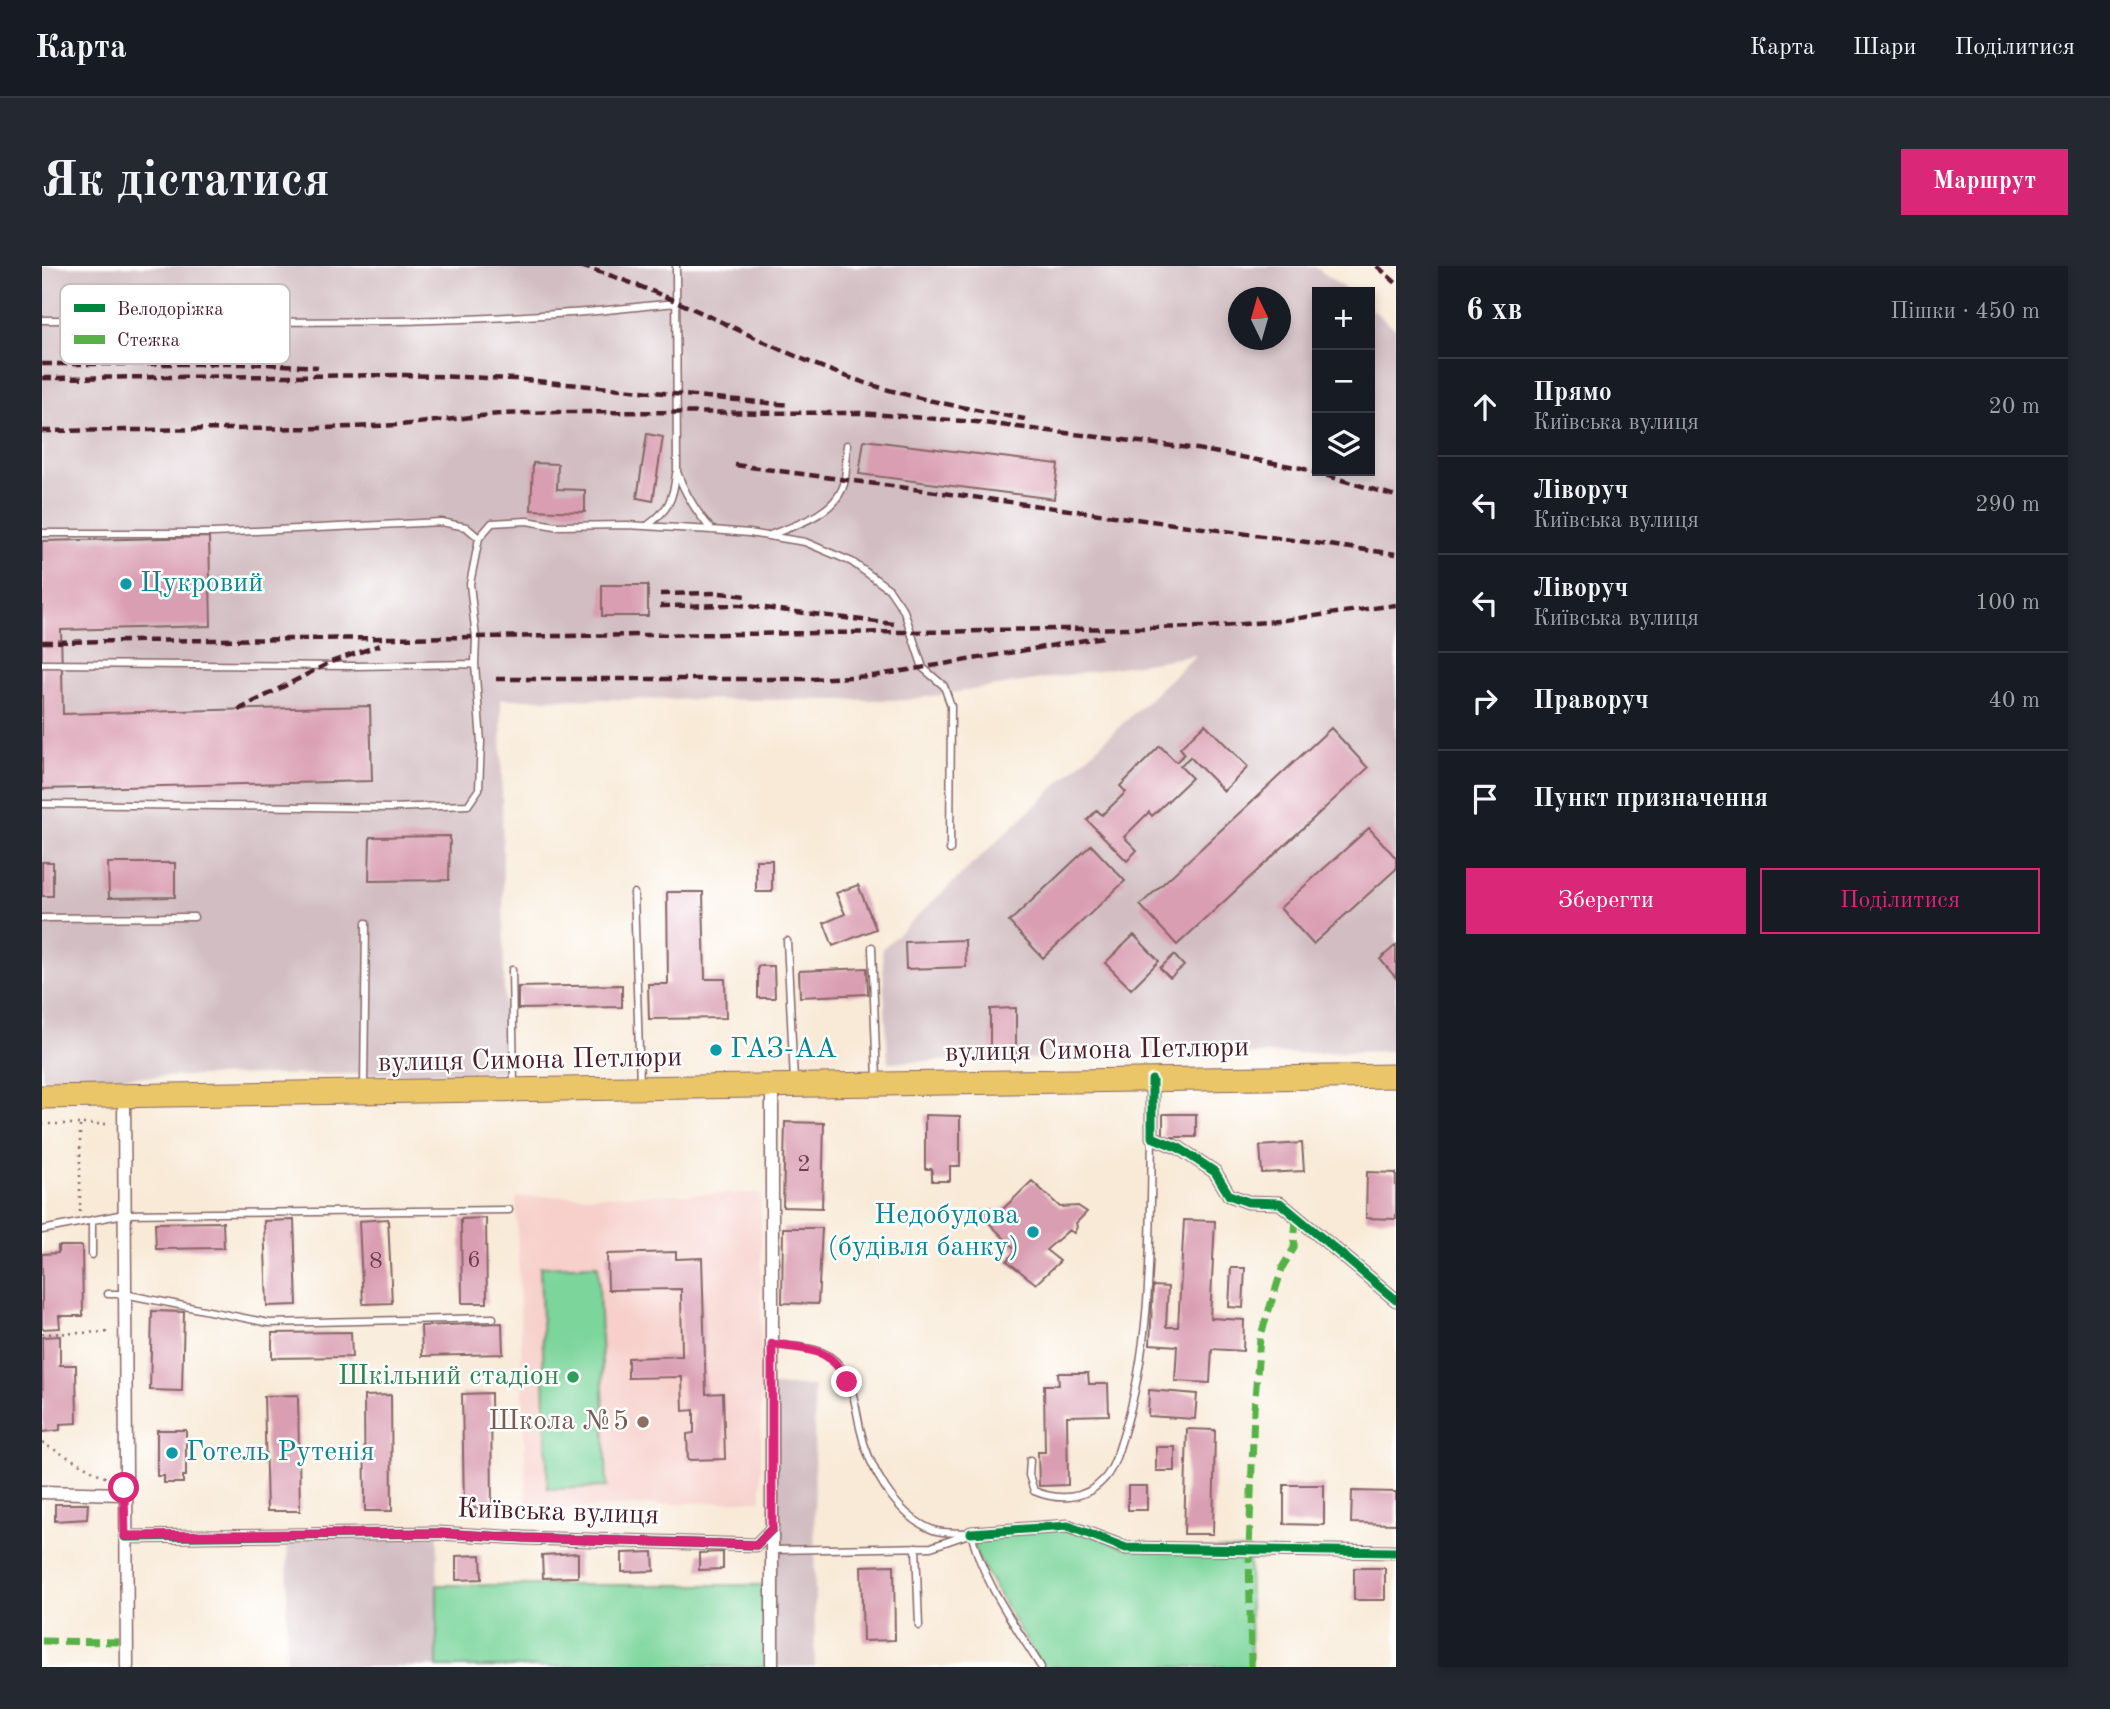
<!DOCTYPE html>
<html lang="uk">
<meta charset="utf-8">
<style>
:root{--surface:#171b24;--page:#242831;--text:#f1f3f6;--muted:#9ea1a6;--line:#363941;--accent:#db2777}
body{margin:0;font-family:"Old Standard TT",serif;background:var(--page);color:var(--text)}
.controls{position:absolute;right:21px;top:21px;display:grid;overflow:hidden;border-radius:0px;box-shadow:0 4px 10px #0003}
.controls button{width:63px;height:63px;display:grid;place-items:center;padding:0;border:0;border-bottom:2px solid var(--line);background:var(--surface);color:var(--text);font:35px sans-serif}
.compass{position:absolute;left:1186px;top:21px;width:63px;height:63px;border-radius:50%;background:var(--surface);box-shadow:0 4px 10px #0003;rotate:355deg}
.stop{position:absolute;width:21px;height:21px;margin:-16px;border:5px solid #db2777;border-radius:50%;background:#fff}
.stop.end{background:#db2777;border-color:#fff;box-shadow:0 2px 7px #0008}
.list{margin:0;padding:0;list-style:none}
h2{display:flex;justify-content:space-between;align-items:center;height:91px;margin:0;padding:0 28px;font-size:30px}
h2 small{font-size:23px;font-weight:400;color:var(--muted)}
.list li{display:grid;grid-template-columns:46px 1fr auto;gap:21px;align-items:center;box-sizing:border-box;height:98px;padding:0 28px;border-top:2px solid var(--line)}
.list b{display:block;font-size:26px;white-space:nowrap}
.list p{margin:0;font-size:23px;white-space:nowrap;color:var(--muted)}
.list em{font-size:23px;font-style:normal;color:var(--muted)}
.actions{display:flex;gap:14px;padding:21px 28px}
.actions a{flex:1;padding:16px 0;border:2px solid var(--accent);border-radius:0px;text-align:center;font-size:24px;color:var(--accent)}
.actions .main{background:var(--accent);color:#fff}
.icon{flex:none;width:38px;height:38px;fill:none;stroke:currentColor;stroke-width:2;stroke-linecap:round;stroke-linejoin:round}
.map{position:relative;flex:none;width:1354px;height:1401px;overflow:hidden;border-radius:0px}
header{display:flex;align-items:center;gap:42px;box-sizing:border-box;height:98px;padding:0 35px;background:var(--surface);border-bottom:2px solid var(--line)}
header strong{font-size:33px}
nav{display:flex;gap:38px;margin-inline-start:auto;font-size:24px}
.intro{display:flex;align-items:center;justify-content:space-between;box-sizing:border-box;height:168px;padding:0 42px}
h1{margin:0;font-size:49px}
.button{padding:18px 32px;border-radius:0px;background:var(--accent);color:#fff;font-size:24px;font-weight:700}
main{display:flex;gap:42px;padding:0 42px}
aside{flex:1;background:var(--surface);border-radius:0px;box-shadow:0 4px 10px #0003}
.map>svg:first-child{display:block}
</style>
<header>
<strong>Карта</strong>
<nav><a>Карта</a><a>Шари</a><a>Поділитися</a></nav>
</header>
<div class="intro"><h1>Як дістатися</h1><a class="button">Маршрут</a></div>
<main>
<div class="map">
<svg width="1354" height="1401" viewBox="0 0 1354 1401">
<rect width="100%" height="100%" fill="#fff"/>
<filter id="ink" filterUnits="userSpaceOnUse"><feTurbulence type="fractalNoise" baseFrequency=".0143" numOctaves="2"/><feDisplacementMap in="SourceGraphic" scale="14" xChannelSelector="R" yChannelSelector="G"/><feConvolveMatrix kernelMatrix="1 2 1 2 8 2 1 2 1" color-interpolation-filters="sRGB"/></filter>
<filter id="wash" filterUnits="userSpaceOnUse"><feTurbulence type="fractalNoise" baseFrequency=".00686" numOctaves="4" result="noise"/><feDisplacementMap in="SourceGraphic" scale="28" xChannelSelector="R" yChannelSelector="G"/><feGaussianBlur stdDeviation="1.57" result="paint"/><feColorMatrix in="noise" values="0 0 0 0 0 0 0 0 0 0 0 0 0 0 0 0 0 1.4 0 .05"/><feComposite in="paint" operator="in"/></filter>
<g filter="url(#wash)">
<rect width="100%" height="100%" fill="#f8ead7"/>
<!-- built -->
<path fill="#f7d0cb" d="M719 927V1234L485 1245 474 931Z"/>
<!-- industrial -->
<path fill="#d2bec2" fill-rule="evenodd" d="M0 0H1272L1307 26H1275V205H1328V42L1354 63V785L846 796 840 683 1154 389 864 434 459 433 463 806 0 812ZM1196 32H1238V74H1196Z
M729 1120H772L773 1401H730Z
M396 1267 394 1401H244L246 1269Z"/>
<!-- green -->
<path fill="#7bd59b" stroke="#627a63" stroke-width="2" d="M556 999 565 1221 506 1223 498 1001Z
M1026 1260 1084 1282 1207 1284 1209 1401H999L935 1291 929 1267Z
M395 1319H730V1401H395Z"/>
<g id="blocks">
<!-- building -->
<path fill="#da9eb2" d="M605 168 621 171 611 235 595 232Z
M822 174 1016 198 1012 233 817 208Z
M491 197 516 198 515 223 543 224V246L489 244Z
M167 271 169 360 19 364 21 448 328 440 330 515 0 523V275Z
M560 319H606V350H560Z
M1163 458 1206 501 1182 525 1148 491 1138 500 1150 512 1110 550 1107 546 1082 571 1095 584 1085 595 1045 554 1055 544 1060 549 1084 526 1078 520 1118 480 1134 496 1143 488 1138 482Z
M1289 462 1326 502 1135 679 1098 639Z
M1327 562 1354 592V603L1271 678 1238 642Z
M408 570 407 614 327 615 328 571Z
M1049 579 1083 615 1001 692 967 656Z
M714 594H730V626H714Z
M0 596H11V630H0Z
M66 597H133V631L67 632Z
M816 619 834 663 791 680 782 657 803 648 794 627Z
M625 626H661L663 713H683L684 752 607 753 606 718H626Z
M1092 669 1117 695 1089 723 1063 697Z
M923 674 924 701 864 703 863 676Z
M1354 679V712L1338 693Z
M1132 689 1142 700 1128 712 1118 702Z
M716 700H732L733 732H716Z
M825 702 826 728 758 731 757 705Z
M580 719V741L476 743V721Z
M974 742V794H948V743Z
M1121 848H1154V871H1121Z
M883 849 918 850V900H908V915H890V903H883Z
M743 856 782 857 780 942 741 941Z
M1260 877 1262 905 1220 907 1218 880Z
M1325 906 1354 907V953L1324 952Z
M990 915 1018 941 1036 940 1045 946 1034 957 1035 961 1032 967 1027 964 1004 984 1018 995 994 1018 965 995 974 984 935 945 961 943Z
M444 952 445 1037H420L419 953Z
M346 953 350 1037 321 1038 317 955Z
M252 954 255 1039 225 1040 222 955Z
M1142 954 1173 955 1168 1052 1202 1054 1201 1085 1170 1083 1168 1117 1133 1115 1135 1080 1108 1078 1111 1020 1126 1021 1124 1061H1136Z
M181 956 182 982 114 983 113 957Z
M741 962H780L776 1038 740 1037Z
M16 980H40L41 1050H17L18 1062 0 1063V988L16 987Z
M634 986V993L660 992 664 1128 681 1127 683 1193 646 1194 645 1168 652 1167V1144L641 1145 640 1111 586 1112V1092L640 1090 639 1023 566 1024 565 988Z
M1189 1002H1203L1201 1042 1187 1041Z
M110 1045 142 1046 140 1125 108 1124Z
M460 1057 461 1088 380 1090 379 1060Z
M309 1066 310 1091 230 1092V1067Z
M18 1070V1099H34L35 1157 18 1158V1164L1 1166 0 1071Z
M1016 1107H1046L1047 1118H1066L1067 1149 1025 1150 1026 1219 997 1220 996 1186H1003L1002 1119H1017Z
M1107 1124 1155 1128 1153 1153 1106 1150Z
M449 1127 450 1242H422L420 1128Z
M256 1129 258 1245H225L222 1130Z
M349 1129 350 1245H323L322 1130Z
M1145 1163 1173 1164 1171 1268H1142Z
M115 1164H144V1210H141V1217H122V1210H115Z
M1114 1181H1133V1205H1114Z
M1242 1219H1282V1259L1242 1258Z
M1086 1220H1105V1244H1086Z
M1310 1225 1354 1226V1258L1309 1257Z
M13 1238H46L45 1253 13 1255Z
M611 1286 612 1305 580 1306V1287Z
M681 1286V1303L657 1304V1287Z
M536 1287V1311L501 1312 500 1289Z
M439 1289 440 1313 414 1314V1290Z
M852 1299 853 1374 821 1375 819 1300Z
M1312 1302H1343V1334H1312Z"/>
</g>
</g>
<g filter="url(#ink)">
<use href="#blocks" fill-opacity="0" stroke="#876667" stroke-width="2"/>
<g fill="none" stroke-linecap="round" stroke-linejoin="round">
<defs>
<path id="lane" d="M634 0 635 206C643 228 654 246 670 264
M0 54C176 54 353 61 528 47 563 45 599 40 634 37
M605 260C626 244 631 235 634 208
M0 267H172L399 256 424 261 437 272
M728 269C754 259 793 248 802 218 805 206 804 191 805 179
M0 398 313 400 433 398
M0 538 349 542 426 539 437 523 439 476 433 398 434 372 428 318 437 272 450 257 485 255 513 260 585 259 670 264 707 267 763 276 810 296 847 323 862 345 881 402 902 420 909 440 908 584
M592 627 598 818
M0 652 152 651
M745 675 752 815
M830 681 835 813
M470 704 472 819
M322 821 324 657
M0 964 82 948 467 944
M50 989V954
M66 1028H82L227 1057 451 1052
M730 1078C747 1081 773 1080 787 1090 810 1105 813 1138 818 1162 826 1200 853 1249 891 1264 901 1268 917 1266 928 1267
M988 1194 987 1209 992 1225C1016 1235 1043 1234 1061 1214 1072 1203 1076 1185 1081 1170 1111 1075 1108 970 1110 871
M929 1267C941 1316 973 1359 999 1401
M874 1281 877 1360
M731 1284 889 1281 924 1269"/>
<path id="street" d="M1110 814V871L1137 882 1173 906 1187 929 1206 936 1238 937 1354 1034
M730 821V1401
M82 829 85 1401
M0 1226 82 1228
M929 1267 1026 1260 1084 1282 1354 1286
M83 1271 396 1267 482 1272 714 1279 730 1263"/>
<path id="highway" d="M0 831 1354 810"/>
</defs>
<!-- lane casing -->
<use href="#lane" stroke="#876667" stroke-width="9"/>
<!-- street casing -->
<use href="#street" stroke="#876667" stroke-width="15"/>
<!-- highway casing -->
<use href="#highway" stroke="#876667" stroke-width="25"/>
<!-- path -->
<path stroke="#876667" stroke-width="2.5" stroke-dasharray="2 5" stroke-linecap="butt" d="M0 858H38
M38 946V858H69
M0 1068 70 1066
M0 1177 68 1214"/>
<!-- lane -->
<use href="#lane" stroke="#fff" stroke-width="6"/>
<!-- street -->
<use href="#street" stroke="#fff" stroke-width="12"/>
<!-- highway -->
<use href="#highway" stroke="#eac669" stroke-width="23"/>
<!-- rail -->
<path stroke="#4a1f2b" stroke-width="4.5" stroke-dasharray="10 5" stroke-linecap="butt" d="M538 0C631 26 713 77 803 110 861 131 922 142 983 153
M1335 0 1354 17
M0 98H224L276 101
M0 112 363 109 473 113 748 139
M0 165 283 162 358 159 457 148 515 146 818 147 934 156 1155 183 1259 202 1354 230
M693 199 1354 288
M618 328 678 327 705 330
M618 340 698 339 852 358
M942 364 1169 361 1235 355 1354 339
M0 376 949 365
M454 413H768L831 410 1061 371
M196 444 289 396 338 379"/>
<!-- quiet -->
<path stroke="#57b146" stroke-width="7" stroke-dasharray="14 7" stroke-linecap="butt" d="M0 1375 84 1376
M1209 1401 1207 1284 1212 1144 1218 1072 1241 1000 1252 982 1254 951"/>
<defs>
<path id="cycleway" d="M1110 814V871L1137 882 1173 906 1187 929 1206 936 1238 937 1354 1034
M929 1267 1026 1260 1084 1282 1354 1286
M83 1271 396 1267 482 1272 714 1279 730 1263"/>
</defs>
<!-- cycleway casing -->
<use href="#cycleway" stroke="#fff" stroke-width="13"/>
<!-- cycleway -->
<use href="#cycleway" stroke="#00873e" stroke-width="9"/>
</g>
</g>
<g fill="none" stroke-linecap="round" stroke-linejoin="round" filter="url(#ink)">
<!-- route -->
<path stroke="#db2777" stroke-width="9" d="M82 1222 83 1270 396 1267 482 1272 714 1279 730 1263V1078C766 1084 788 1079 805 1116"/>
</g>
<!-- markers -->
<g fill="#0f9aa8" stroke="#fff" stroke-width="2.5">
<circle cx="84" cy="318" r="7"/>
<circle cx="674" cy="784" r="7"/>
<circle cx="991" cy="966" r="7"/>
<circle cx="130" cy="1187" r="7"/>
</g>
<circle fill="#2e9e5b" stroke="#fff" stroke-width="2.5" cx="531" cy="1111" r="7"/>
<circle fill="#8d6e63" stroke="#fff" stroke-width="2.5" cx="601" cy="1156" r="7"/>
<g text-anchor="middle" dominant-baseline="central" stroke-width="5" stroke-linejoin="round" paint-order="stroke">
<!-- number labels -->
<g font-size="24" fill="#6e3f4d">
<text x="762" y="899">2</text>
<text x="432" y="995">6</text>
<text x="334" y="996">8</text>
</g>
<!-- culture labels -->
<g font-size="28" fill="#0d838f" stroke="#fff" text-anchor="start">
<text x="98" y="318">Цукровий</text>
<text x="688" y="784">ГАЗ-АА</text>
<text x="977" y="950" text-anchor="end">Недобудова<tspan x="977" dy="32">(будівля банку)</tspan></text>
<text x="144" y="1187">Готель Рутенія</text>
</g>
<!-- street labels -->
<g font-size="28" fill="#4a1f2b" stroke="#fff">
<text transform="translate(1055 785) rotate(-1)">вулиця Симона Петлюри</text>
<text transform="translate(488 795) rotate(-1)">вулиця Симона Петлюри</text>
<text transform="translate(516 1247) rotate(2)">Київська вулиця</text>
</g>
<!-- leisure labels -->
<g font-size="28" fill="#27864d" stroke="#fff" text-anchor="end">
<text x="517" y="1111">Шкільний стадіон</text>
</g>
<!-- education labels -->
<g font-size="28" fill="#785e54" stroke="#fff" text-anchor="end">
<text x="587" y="1156">Школа №5</text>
</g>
</g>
<!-- legend -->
<rect x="18" y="18" width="230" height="80" rx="10" fill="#fff" stroke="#c9bcbf" stroke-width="2"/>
<rect x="32" y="38" width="31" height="8" fill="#00873e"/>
<rect x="32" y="69" width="31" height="9" fill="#57b146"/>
<g font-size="19" fill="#4a1f2b">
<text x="75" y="49">Велодоріжка</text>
<text x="75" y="80">Стежка</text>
</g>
</svg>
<div class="controls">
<button>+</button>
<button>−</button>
<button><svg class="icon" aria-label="layers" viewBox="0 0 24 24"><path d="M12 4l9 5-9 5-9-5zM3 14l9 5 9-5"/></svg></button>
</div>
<svg class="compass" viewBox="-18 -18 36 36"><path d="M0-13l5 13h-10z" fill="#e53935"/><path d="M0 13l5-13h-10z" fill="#9ea1a6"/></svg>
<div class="stop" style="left:82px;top:1222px"></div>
<div class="stop end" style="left:805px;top:1116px"></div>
</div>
<aside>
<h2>6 хв<small>Пішки · 450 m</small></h2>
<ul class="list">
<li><svg class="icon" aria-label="ahead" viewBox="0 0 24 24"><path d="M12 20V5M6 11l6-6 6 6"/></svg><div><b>Прямо</b><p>Київська вулиця</p></div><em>20 m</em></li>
<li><svg class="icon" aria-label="left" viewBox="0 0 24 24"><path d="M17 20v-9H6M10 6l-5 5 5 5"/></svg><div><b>Ліворуч</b><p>Київська вулиця</p></div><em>290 m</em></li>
<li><svg class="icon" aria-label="left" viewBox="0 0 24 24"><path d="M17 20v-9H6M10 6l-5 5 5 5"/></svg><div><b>Ліворуч</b><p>Київська вулиця</p></div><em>100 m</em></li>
<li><svg class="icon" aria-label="right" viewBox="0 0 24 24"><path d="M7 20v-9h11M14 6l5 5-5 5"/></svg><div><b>Праворуч</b></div><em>40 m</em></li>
<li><svg class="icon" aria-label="arrive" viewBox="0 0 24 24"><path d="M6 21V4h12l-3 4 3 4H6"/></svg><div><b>Пункт призначення</b></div></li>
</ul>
<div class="actions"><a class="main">Зберегти</a><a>Поділитися</a></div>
</aside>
</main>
